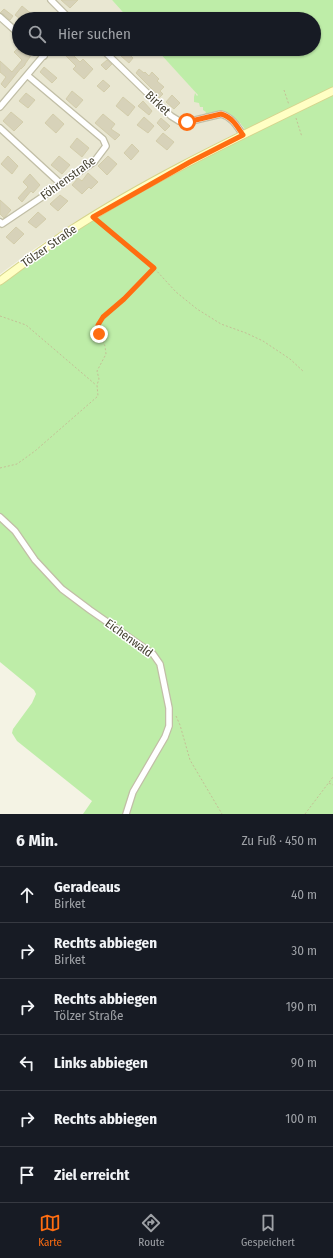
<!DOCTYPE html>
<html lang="de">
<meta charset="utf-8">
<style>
:root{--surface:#171b24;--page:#20242c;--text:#f1f3f6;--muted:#9ea1a6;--line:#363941;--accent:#ff6d11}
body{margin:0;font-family:"Fira Sans Condensed",sans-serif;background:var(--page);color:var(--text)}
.stop{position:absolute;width:12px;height:12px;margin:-9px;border:3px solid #ff6d11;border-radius:50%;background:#fff}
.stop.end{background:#ff6d11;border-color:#fff;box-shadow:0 1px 4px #0008}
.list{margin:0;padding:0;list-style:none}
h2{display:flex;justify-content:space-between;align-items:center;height:52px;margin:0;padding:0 16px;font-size:17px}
h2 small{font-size:13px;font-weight:400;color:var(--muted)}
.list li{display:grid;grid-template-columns:26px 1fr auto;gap:12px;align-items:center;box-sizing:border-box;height:56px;padding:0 16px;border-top:1px solid var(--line)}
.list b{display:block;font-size:15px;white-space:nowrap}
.list p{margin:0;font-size:13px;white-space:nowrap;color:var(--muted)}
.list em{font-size:13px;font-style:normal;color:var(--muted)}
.icon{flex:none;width:22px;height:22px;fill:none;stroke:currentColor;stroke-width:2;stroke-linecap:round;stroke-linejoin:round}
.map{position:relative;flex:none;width:333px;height:814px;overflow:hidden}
.search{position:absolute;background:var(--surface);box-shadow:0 1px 3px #0004;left:12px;right:12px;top:12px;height:44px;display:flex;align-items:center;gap:10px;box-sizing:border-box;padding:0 14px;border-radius:22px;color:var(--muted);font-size:15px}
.sheet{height:388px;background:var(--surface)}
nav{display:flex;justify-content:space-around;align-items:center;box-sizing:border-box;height:56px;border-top:1px solid var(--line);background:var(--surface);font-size:11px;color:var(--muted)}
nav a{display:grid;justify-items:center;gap:2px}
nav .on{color:var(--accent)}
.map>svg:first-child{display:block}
</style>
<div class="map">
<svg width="333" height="814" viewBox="0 0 333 814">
<rect width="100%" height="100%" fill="#f4f3e4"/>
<!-- residential -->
<path fill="#e9e7d2" d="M0 0H112L129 19H19V49H156L207 104 234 117 246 131 185 160 103 205 34 249 0 274Z"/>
<!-- green -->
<path fill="#beeda8" d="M112 0H333V814H83L92 801 17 741 12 733 13 729 32 703 36 694 34 690 0 662V285C29 264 59 242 90 222 141 190 195 162 250 136L240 123 218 112 207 115 205 114 206 112 203 110V107H200L199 103 194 102V97L195 93 197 96 198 95 156 49H314V19H129Z"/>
<!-- building -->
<path fill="#d7d2b9" stroke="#d3cdab" d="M61 0H78L70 8Z
M22 6 34 16 31 19H20L15 15Z
M4 9 13 16 10 20 3 14 0 13Z
M17 49H26L32 54 25 64V65L21 69V68L5 88 1 84 6 77 0 72V61L12 72 22 60 14 52Z
M64 49H77L72 54 80 62 83 59 93 69 84 79 73 69 76 66 61 51Z
M126 51 133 58 129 63 121 56Z
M107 60 112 64 106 70 101 65Z
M44 67 57 78 52 83 40 72Z
M139 69 144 73 145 72 149 76 152 72 159 79 157 81 164 87 160 91 163 94 159 98 153 92 154 91 136 73Z
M103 80 110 86 104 92 97 86Z
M72 91 83 100 76 108 66 99Z
M26 93 35 100 28 108 19 101Z
M172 95 180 103 174 109 166 102Z
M123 97 135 107 128 116 116 106Z
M143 101 152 111 149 115 138 106Z
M11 112 23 122 14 131 3 121Z
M53 114 64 124 56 133 45 123Z
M103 114 115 124 111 129 120 135 115 140 95 123Z
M144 117 154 126 148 133 137 125Z
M161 118 170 126 165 131 157 123Z
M163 133 174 142 167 150 156 141Z
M77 138 89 148 82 157 70 147Z
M132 144 139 151 131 160 124 153Z
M8 156 18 166 12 174 1 164Z
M59 156 70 165 62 174 51 165Z
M108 156 117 164 107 175 98 166Z
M88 173 98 182 91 189 89 187 82 194 72 185 78 178 82 181Z
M30 174 40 185 33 193 31 191 22 202 18 198 28 187 23 182Z
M60 195 68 201 58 211 50 204Z
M0 200 11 210 4 218 0 214Z
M38 212 46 219 36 228 28 222Z
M16 227 24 234 14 244 6 237Z"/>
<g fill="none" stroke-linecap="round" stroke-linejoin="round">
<defs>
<path id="street" d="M51 0 70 19
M0 17 19 34
M36 49 44 56
M102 49 171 116 179 121 187 122 221 114C232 117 237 126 243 135
M0 107 49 49
M0 128 61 184
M0 222 2 224 94 162 106 146 103 139 27 75
M0 517 15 531 35 560 62 589 90 610 153 654 160 664 169 708V726L165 737 133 792 126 814"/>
<path id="secondary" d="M0 281C23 264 47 246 71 230 154 176 245 134 333 91"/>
</defs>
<!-- street casing -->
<use href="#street" stroke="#c1bea6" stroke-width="8"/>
<!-- secondary casing -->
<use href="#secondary" stroke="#d6d48d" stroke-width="9"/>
<!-- path -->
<path stroke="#c4bf96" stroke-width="1" stroke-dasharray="2 2" stroke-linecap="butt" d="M284 90 289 105
M296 118 302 137
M98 221 153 267
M0 316 26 325 96 385
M0 468 17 464 35 451 98 396 97 385 99 379 97 371 106 354 105 346 99 334 98 325 103 317 124 299 154 268 176 292 197 309 221 324 246 333 263 341 290 359 304 372
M176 716 180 725 190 760 222 814
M329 783 333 785
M305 814 333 777"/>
<!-- street -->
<use href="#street" stroke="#fff" stroke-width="5.5"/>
<!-- secondary -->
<use href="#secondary" stroke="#ffffc4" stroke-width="7"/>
</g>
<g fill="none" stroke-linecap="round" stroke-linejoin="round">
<!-- route -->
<path stroke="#ff6d11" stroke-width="5" d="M99 334 98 325 103 317 124 299 154 268 93 217 190 162 243 135C237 126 232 117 221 114L187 122"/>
</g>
<g text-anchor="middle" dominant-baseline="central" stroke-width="3" stroke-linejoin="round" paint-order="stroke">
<!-- street labels -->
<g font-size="12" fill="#474433" stroke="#fff">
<text transform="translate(158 103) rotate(43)">Birket</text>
<text transform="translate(68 178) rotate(-36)">Föhrenstraße</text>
<text transform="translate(49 246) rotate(-35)">Tölzer Straße</text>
<text transform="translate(129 638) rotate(36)">Eichenwald</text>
</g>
</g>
</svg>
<div class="stop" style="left:187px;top:122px"></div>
<div class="stop end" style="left:99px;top:334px"></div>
<div class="search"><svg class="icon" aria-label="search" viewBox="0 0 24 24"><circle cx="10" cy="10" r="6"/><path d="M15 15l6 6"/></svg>Hier suchen</div>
</div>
<section class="sheet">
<h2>6 Min.<small>Zu Fuß · 450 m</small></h2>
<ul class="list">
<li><svg class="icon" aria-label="ahead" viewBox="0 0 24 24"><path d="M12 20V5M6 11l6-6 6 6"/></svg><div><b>Geradeaus</b><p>Birket</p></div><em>40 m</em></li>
<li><svg class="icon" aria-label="right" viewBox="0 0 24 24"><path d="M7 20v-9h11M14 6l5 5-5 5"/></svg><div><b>Rechts abbiegen</b><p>Birket</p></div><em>30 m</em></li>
<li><svg class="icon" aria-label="right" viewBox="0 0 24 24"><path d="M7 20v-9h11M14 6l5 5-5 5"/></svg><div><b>Rechts abbiegen</b><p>Tölzer Straße</p></div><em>190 m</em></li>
<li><svg class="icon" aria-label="left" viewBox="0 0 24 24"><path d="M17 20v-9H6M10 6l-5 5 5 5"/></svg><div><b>Links abbiegen</b></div><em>90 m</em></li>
<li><svg class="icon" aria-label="right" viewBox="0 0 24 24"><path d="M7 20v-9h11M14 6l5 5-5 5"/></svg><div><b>Rechts abbiegen</b></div><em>100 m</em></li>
<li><svg class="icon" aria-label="arrive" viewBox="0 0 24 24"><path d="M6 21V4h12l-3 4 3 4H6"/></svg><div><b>Ziel erreicht</b></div></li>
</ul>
</section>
<nav>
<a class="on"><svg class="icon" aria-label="map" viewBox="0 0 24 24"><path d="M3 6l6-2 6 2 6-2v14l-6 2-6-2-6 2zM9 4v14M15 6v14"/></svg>Karte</a>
<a><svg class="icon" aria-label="directions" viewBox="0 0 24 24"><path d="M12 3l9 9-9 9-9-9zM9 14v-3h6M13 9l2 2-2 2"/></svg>Route</a>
<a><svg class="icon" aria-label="saved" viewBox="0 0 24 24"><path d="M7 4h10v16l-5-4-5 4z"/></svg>Gespeichert</a>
</nav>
